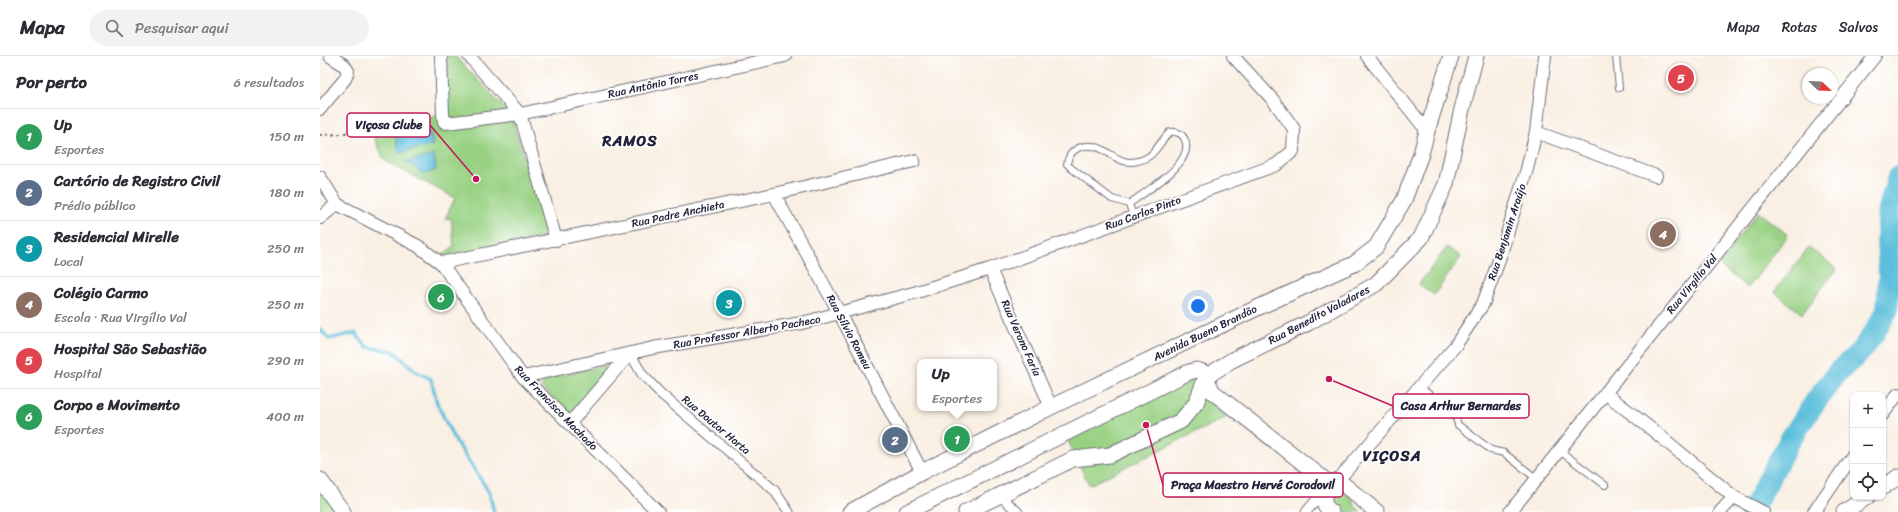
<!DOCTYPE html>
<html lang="pt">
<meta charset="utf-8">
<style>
:root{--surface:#fff;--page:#f2f2f3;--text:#2b2b33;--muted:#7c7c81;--line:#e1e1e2;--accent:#2563eb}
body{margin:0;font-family:Sriracha,sans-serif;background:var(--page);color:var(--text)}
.controls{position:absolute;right:12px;bottom:12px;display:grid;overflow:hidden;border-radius:8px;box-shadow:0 1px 3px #0004}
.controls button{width:36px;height:36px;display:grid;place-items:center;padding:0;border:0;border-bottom:1px solid var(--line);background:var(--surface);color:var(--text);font:20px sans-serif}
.compass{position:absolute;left:1482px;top:12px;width:36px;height:36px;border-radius:50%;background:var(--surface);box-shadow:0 1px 3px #0004;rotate:113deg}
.you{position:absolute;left:878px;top:250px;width:14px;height:14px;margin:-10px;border:3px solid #fff;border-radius:50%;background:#1a73e8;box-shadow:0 0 0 6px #1a73e833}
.badge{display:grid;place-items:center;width:26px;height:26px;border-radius:50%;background:var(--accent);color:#fff;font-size:13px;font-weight:700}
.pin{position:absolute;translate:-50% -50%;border:2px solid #fff;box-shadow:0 1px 4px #0006}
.popup{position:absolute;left:597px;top:303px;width:80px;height:52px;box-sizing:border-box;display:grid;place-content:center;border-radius:8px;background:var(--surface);filter:drop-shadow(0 1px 3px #0005);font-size:13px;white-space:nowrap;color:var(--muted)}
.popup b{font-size:15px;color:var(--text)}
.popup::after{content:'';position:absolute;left:50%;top:100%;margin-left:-8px;border:8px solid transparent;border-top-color:var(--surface)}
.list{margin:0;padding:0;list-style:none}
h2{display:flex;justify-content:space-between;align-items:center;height:52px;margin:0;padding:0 16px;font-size:17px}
h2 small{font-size:13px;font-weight:400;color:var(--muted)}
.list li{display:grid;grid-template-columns:26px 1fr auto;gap:12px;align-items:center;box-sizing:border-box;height:56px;padding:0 16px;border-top:1px solid var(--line)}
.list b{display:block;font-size:15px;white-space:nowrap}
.list p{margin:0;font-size:13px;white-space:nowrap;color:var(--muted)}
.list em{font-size:13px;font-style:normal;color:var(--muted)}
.icon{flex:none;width:22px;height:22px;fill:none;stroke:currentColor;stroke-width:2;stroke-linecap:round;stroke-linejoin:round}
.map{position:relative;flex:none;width:1578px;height:456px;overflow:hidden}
header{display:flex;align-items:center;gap:24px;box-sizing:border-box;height:56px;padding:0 20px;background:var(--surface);border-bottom:1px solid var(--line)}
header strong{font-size:19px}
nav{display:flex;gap:22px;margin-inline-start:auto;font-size:14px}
.search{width:280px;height:36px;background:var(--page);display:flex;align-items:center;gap:10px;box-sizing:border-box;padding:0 14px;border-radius:22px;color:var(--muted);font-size:15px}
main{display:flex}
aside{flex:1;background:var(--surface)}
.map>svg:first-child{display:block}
</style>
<header>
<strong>Mapa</strong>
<div class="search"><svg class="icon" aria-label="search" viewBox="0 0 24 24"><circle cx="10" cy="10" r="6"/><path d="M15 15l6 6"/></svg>Pesquisar aqui</div>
<nav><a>Mapa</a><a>Rotas</a><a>Salvos</a></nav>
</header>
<main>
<aside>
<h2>Por perto<small>6 resultados</small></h2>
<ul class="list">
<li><span class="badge" style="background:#2e9e5b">1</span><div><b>Up</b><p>Esportes</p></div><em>150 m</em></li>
<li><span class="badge" style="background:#5c6f8a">2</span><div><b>Cartório de Registro Civil</b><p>Prédio público</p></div><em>180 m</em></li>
<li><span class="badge" style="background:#0f9aa8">3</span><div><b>Residencial Mirelle</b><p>Local</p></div><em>250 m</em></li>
<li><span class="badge" style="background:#8d6e63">4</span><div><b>Colégio Carmo</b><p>Escola · Rua Virgílio Val</p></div><em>250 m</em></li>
<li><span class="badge" style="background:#e0444e">5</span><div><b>Hospital São Sebastião</b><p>Hospital</p></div><em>290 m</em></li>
<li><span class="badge" style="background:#2e9e5b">6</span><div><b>Corpo e Movimento</b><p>Esportes</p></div><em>400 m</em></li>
</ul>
</aside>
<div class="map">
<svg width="1578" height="456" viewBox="0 0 1578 456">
<rect width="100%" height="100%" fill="#fff"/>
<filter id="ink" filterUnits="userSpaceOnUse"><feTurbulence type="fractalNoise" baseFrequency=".025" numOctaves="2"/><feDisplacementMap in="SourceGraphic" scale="8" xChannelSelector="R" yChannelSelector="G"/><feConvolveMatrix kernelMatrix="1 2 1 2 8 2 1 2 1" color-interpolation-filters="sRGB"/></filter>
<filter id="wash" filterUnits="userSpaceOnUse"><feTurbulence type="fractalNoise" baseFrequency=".012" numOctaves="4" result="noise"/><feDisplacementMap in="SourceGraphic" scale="16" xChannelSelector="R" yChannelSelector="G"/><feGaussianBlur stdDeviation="0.9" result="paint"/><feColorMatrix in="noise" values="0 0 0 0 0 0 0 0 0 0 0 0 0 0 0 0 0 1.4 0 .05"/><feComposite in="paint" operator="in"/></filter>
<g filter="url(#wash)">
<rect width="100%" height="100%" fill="#f9efe2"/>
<!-- green -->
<path fill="#99d183" stroke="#5e7a5f" d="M123 0H135L190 58 231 180 119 201 134 190 131 162 125 163 135 142 65 105 49 71 124 58Z
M1438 156 1468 179 1428 232 1398 208Z
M1127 191 1141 201 1114 239 1099 228Z
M1489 191 1517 213 1482 258 1454 236Z
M292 308 251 358 222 332 223 324Z
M876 315C884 333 890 350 907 361L769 429 745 378Z
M0 431 18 456H0Z
M1023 436 1033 442 1035 450 1041 456H1021C1015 451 1011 447 1015 439Z"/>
<!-- water -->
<path fill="#5dbfdb" stroke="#40708b" d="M109 71 113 89 79 97 75 79Z
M114 99 116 114 104 118 86 106Z"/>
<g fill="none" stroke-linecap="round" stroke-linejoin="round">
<!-- stream -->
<path stroke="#5dbfdb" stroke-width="3.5" d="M0 273 9 283 35 277 47 291 73 295 97 316 111 323 117 347 133 381 169 436 174 456"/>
<!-- river -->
<path stroke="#5dbfdb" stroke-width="22" d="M1431 456 1470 384 1495 346 1518 316 1540 296 1554 277 1567 255 1569 218 1567 184 1569 153 1578 121"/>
</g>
</g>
<g filter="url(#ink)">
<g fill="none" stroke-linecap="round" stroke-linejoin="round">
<defs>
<path id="service" d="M1296 0 1299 32
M809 148 792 143 751 112 747 108C749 93 763 87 777 91 789 95 797 106 810 106 835 105 836 89 850 76 857 75 862 77 865 84 875 108 825 135 809 148L813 160
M1100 331 1135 359 1138 369 1171 394 1184 397 1217 423
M1240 395 1285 429"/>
<path id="pedestrian" d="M310 297 322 318 341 338 454 434 469 456
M680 440 698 456
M986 456 1004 435"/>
<path id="minor" d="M121 0 123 58 124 66 126 67 200 58 465 0
M149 0 200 58 236 184
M1047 0 1107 75
M0 53 25 23 28 15 24 9 10 0
M1216 76 1336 120
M0 121 17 148 98 190 121 207 203 321 338 456
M454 138 520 258 602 416
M0 162 17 148
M121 207 454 138 594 105
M670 213 731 351
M203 321 333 292 482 267 597 236 670 213 956 109 973 95 974 73 953 44 913 0
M1285 337 1335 376 1414 441 1443 456
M1563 358 1578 338
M250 367 310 297
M1018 424 1135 290 1163 248 1178 207 1207 113 1216 76 1225 0
M1190 456 1555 0
M1400 456 1414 441
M1494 456 1533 399"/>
<path id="tertiary" d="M886 321 912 304 988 267 1056 228 1101 182 1126 128 1142 53 1156 0
M0 424 23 456
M1563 431 1578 421
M530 456 602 416 731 351 937 252 1034 208 1056 191 1084 144 1101 98 1107 75 1131 0
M587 456 869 316 877 314 883 316 893 336 1010 428
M646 456 753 403 790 399 861 365 876 347 886 321
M1011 456C999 445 1004 441 1010 428L1018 424 1057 456
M1524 456 1547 441"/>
</defs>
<!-- service casing -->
<use href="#service" stroke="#6d6a75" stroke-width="8"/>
<!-- pedestrian casing -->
<use href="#pedestrian" stroke="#6d6a75" stroke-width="11"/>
<!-- minor casing -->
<use href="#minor" stroke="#6d6a75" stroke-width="14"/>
<!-- tertiary casing -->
<use href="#tertiary" stroke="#6d6a75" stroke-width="17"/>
<!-- path -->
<path stroke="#6d6a75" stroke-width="2" stroke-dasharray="3 3" stroke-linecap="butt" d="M0 79 21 78 49 71 112 60"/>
<!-- service -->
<use href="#service" stroke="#fff" stroke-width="6"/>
<!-- pedestrian -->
<use href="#pedestrian" stroke="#fff" stroke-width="9"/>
<!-- minor -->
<use href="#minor" stroke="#fff" stroke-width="12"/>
<!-- tertiary -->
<use href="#tertiary" stroke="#fff" stroke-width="15"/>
</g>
</g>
<g text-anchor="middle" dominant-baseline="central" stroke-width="3.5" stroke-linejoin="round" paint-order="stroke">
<!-- street labels -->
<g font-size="11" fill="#22223b" stroke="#fff">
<text transform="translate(333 29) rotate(-12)">Rua Antônio Torres</text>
<text transform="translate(823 157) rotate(-20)">Rua Carlos Pinto</text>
<text transform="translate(358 158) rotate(-12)">Rua Padre Anchieta</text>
<text transform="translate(1187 176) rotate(-72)">Rua Benjamin Araújo</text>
<text transform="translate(1372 228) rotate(-51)">Rua Virgílio Val</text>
<text transform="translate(999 259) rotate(-28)">Rua Benedito Valadares</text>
<text transform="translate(427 276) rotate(-10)">Rua Professor Alberto Pacheco</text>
<text transform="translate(529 276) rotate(62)">Rua Sílvio Romeu</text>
<text transform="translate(885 277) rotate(-26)">Avenida Bueno Brandão</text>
<text transform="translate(701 282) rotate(66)">Rua Verano Faria</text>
<text transform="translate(236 352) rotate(46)">Rua Francisco Machado</text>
<text transform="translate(396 369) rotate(40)">Rua Doutor Horta</text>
</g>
<!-- district labels -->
<g font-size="15" font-weight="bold" letter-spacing="1" fill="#22223b" stroke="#fff">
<text x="310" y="85">RAMOS</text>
<text x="1072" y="400">VIÇOSA</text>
</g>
</g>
<!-- callouts -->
<path fill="none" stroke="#c2185b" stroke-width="1.5" d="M156 123L110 69M1009 323L1073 350M826 369L843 429"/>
<g fill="#c2185b" stroke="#fff" stroke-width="1.5">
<circle cx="156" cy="123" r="4"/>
<circle cx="1009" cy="323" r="4"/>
<circle cx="826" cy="369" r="4"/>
</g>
<g fill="#fff" stroke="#c2185b" stroke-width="1.5">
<rect x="27" y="57" width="83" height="24" rx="4"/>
<rect x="1073" y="338" width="136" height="24" rx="4"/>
<rect x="843" y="417" width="180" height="24" rx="4"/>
</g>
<g font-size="12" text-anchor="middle" font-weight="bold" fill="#22223b">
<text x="69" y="73">Viçosa Clube</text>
<text x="1141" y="354">Casa Arthur Bernardes</text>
<text x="933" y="433">Praça Maestro Hervé Corodovil</text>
</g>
</svg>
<div class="controls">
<button>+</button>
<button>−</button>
<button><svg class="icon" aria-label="locate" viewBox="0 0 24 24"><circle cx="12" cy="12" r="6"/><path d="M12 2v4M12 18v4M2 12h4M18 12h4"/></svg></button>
</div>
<svg class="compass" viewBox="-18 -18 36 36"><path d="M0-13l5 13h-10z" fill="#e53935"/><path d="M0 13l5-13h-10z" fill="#7c7c81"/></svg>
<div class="you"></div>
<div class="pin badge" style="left:637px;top:383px;background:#2e9e5b">1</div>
<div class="popup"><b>Up</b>Esportes</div>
<div class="pin badge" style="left:575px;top:384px;background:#5c6f8a">2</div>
<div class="pin badge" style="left:409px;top:247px;background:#0f9aa8">3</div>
<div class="pin badge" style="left:1343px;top:178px;background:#8d6e63">4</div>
<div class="pin badge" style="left:1361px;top:22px;background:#e0444e">5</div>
<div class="pin badge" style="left:121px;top:241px;background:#2e9e5b">6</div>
</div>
</main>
